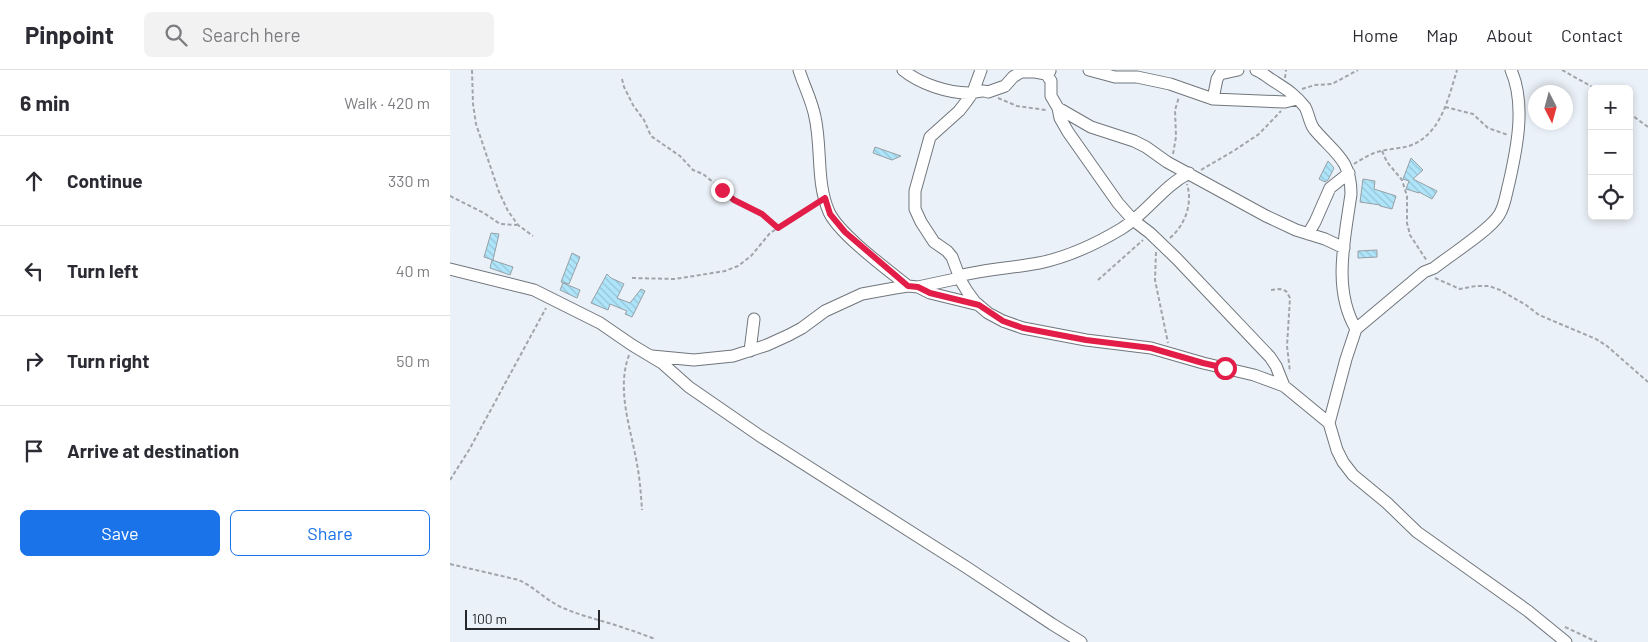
<!DOCTYPE html>
<meta charset="utf-8">
<style>
:root{--surface:#fff;--page:#f2f2f3;--text:#2b2b33;--muted:#7c7c81;--line:#e1e1e2;--accent:#1a73e8}
body{margin:0;font-family:Barlow,sans-serif;background:var(--page);color:var(--text)}
.controls{position:absolute;right:15px;top:15px;display:grid;overflow:hidden;border-radius:8px;box-shadow:0 2px 8px #0003}
.controls button{width:45px;height:45px;display:grid;place-items:center;padding:0;border:0;border-bottom:1px solid var(--line);background:var(--surface);color:var(--text);font:25px sans-serif}
.compass{position:absolute;left:1078px;top:15px;width:45px;height:45px;border-radius:50%;background:var(--surface);box-shadow:0 2px 8px #0003;rotate:174deg}
.scale{position:absolute;left:15px;bottom:12px;width:135px;box-sizing:border-box;padding-left:5px;border:2px solid #25272a;border-top:0;font-size:14px;line-height:18px;white-space:nowrap;color:#25272a;-webkit-text-stroke:4px #ebf1f8;paint-order:stroke}
.stop{position:absolute;width:15px;height:15px;margin:-11px;border:4px solid #e11d48;border-radius:50%;background:#fff}
.stop.end{background:#e11d48;border-color:#fff;box-shadow:0 1px 5px #0008}
.list{margin:0;padding:0;list-style:none}
h2{display:flex;justify-content:space-between;align-items:center;height:65px;margin:0;padding:0 20px;font-size:21px}
h2 small{font-size:16px;font-weight:400;color:var(--muted)}
.list li{display:grid;grid-template-columns:32px 1fr auto;gap:15px;align-items:center;box-sizing:border-box;height:90px;padding:0 20px;border-top:1px solid var(--line)}
.list b{display:block;font-size:19px;white-space:nowrap}
.list em{font-size:16px;font-style:normal;color:var(--muted)}
.actions{display:flex;gap:10px;padding:15px 20px}
.actions a{flex:1;padding:11px 0;border:1px solid var(--accent);border-radius:8px;text-align:center;font-size:18px;color:var(--accent)}
.actions .main{background:var(--accent);color:#fff}
.icon{flex:none;width:28px;height:28px;fill:none;stroke:currentColor;stroke-width:2;stroke-linecap:round;stroke-linejoin:round}
.map{position:relative;flex:none;width:1198px;height:572px;overflow:hidden}
header{display:flex;align-items:center;gap:30px;box-sizing:border-box;height:70px;padding:0 25px;background:var(--surface);border-bottom:1px solid var(--line)}
header strong{font-size:24px}
nav{display:flex;gap:28px;margin-inline-start:auto;font-size:18px}
.search{width:350px;height:45px;background:var(--page);display:flex;align-items:center;gap:12px;box-sizing:border-box;padding:0 18px;border-radius:8px;color:var(--muted);font-size:19px}
main{display:flex}
aside{flex:1;background:var(--surface)}
.map>svg:first-child{display:block}
</style>
<header>
<strong>Pinpoint</strong>
<div class="search"><svg class="icon" aria-label="search" viewBox="0 0 24 24"><circle cx="10" cy="10" r="6"/><path d="M15 15l6 6"/></svg>Search here</div>
<nav><a>Home</a><a>Map</a><a>About</a><a>Contact</a></nav>
</header>
<main>
<aside>
<h2>6 min<small>Walk · 420 m</small></h2>
<ul class="list">
<li><svg class="icon" aria-label="ahead" viewBox="0 0 24 24"><path d="M12 20V5M6 11l6-6 6 6"/></svg><div><b>Continue</b></div><em>330 m</em></li>
<li><svg class="icon" aria-label="left" viewBox="0 0 24 24"><path d="M17 20v-9H6M10 6l-5 5 5 5"/></svg><div><b>Turn left</b></div><em>40 m</em></li>
<li><svg class="icon" aria-label="right" viewBox="0 0 24 24"><path d="M7 20v-9h11M14 6l5 5-5 5"/></svg><div><b>Turn right</b></div><em>50 m</em></li>
<li><svg class="icon" aria-label="arrive" viewBox="0 0 24 24"><path d="M6 21V4h12l-3 4 3 4H6"/></svg><div><b>Arrive at destination</b></div></li>
</ul>
<div class="actions"><a class="main">Save</a><a>Share</a></div>
</aside>
<div class="map">
<svg width="1198" height="572" viewBox="0 0 1198 572">
<defs>
<pattern id="building-back-hatch" width="6" height="6" patternUnits="userSpaceOnUse" patternTransform="scale(1.25)"><rect width="6" height="6" fill="#aee5fa"/><path d="M-1 5l2 2M0 0l6 6M5-1l2 2" fill="none" stroke="#96c4d6"/></pattern>
</defs>
<rect width="100%" height="100%" fill="#ebf1f8"/>
<!-- building -->
<path fill="url(#building-back-hatch)" stroke="#97a0a4" d="M425 77 451 86 442 90 423 83Z
M961 88 973 100 963 109 987 121 982 129 969 122V123L956 119 959 111 953 109Z
M878 91 884 98 878 110 875 112 869 109Z
M913 109 925 111 924 119 946 126 942 139 930 136V135L910 132Z
M41 163 49 164 43 190 34 187Z
M927 180V187L908 188V181Z
M122 183 130 187 119 214 111 212Z
M42 190 63 197 60 205 40 198Z
M157 204 161 208 174 214 167 228 180 233 191 219 195 221 182 247 175 244 177 241 160 234 158 240 141 233Z
M113 213 130 220 127 228 110 220Z"/>
<g fill="none" stroke-linecap="round" stroke-linejoin="round">
<defs>
<path id="minor" d="M349 0C354 16 362 31 365 47 372 78 366 113 379 142 389 164 438 200 458 216
M453 0C470 14 498 23 519 23 526 23 532 19 538 22L555 16 563 7 571 2H585L596 4 600 1
M531 0 523 22 516 32 509 41 480 67 465 121V139L471 152 484 172 497 181 502 187 511 211 517 221 525 232 538 243 553 251 573 258 636 270 701 278 753 293 804 305 834 316 879 353
M595 0 596 4 601 11V26L608 38 610 48 618 62 668 133 683 150 700 163 727 189 820 287 826 296 834 316
M639 0 665 7H687L720 14 763 29 835 32 847 29
M806 0C812 2 817 7 822 10 836 19 845 24 855 37 859 44 859 52 864 59 884 83 901 89 901 124 895 168 882 219 906 259
M1061 0C1076 34 1067 78 1059 113 1056 124 1055 136 1049 145 1039 161 1000 185 984 198L974 202 906 259 896 289 879 353 887 380 893 392 903 405 937 433 967 462 1078 541 1116 572
M763 29 767 9 770 4 788 0
M608 38 641 57 684 71 696 77 717 92 816 146 846 160 875 169 894 178
M858 164 865 152 880 118 899 103
M0 199 84 220 150 253 182 275 212 293 239 317 310 366 516 497 602 554 631 572
M509 206C536 199 563 198 589 193 618 187 646 174 671 159 696 144 712 117 739 103
M468 217 510 208
M300 281 304 249
M202 286 244 290 283 286 317 275 339 265 352 258 375 241 412 224 445 218 458 216 468 217 480 223 529 235"/>
</defs>
<!-- minor casing -->
<use href="#minor" stroke="#70767c" stroke-width="13"/>
<!-- path -->
<path stroke="#a1a5ab" stroke-width="2" stroke-dasharray="4 2.5" stroke-linecap="butt" d="M22 0 23 34 26 54 49 122 58 141 68 155 83 166
M1112 0 1146 19
M835 8 836 0
M172 9 174 17 183 35 194 50 201 66 230 86 243 100 253 104 268 116 277 126 306 140 319 149 328 158
M852 19 865 15 882 14 908 0
M548 28 567 36 596 40
M995 37 1023 44 1038 58 1058 65
M1179 43 1198 57
M932 81 937 92 952 110 957 126V153L960 165 977 191
M723 84 726 67 725 40 729 27
M904 94C910 90 917 86 924 83 935 79 948 79 959 76 991 65 998 29 1007 0
M751 100 785 80 809 64 831 41
M0 126 34 143 50 154 67 155
M720 168C735 155 743 134 737 114
M706 182 705 210 718 273
M182 208 225 209 275 201 288 196 301 186 320 163 365 135
M985 208 1010 219 1026 216H1039L1050 220 1076 235 1089 245 1146 269 1157 276 1198 312
M648 210 693 170
M821 220 830 219 836 221 840 228 837 276 840 302
M179 285C166 320 181 359 187 394 190 410 191 425 192 440
M0 410 19 380 96 238
M0 494 69 510C84 517 96 530 111 537 133 547 155 551 177 559 187 562 196 566 206 569
M1115 557 1147 572"/>
<!-- minor -->
<use href="#minor" stroke="#fff" stroke-width="11"/>
</g>
<g fill="none" stroke-linecap="round" stroke-linejoin="round">
<!-- route -->
<path stroke="#e11d48" stroke-width="6" d="M272 120 284 130 312 144 328 158 375 128 380 144 395 162 458 216 468 217 480 223 529 235 553 251 573 258 636 270 701 278 753 293 775 298"/>
</g>
</svg>
<div class="controls">
<button>+</button>
<button>−</button>
<button><svg class="icon" aria-label="locate" viewBox="0 0 24 24"><circle cx="12" cy="12" r="6"/><path d="M12 2v4M12 18v4M2 12h4M18 12h4"/></svg></button>
</div>
<svg class="compass" viewBox="-18 -18 36 36"><path d="M0-13l5 13h-10z" fill="#e53935"/><path d="M0 13l5-13h-10z" fill="#7c7c81"/></svg>
<div class="scale">100 m</div>
<div class="stop" style="left:775px;top:298px"></div>
<div class="stop end" style="left:272px;top:120px"></div>
</div>
</main>
